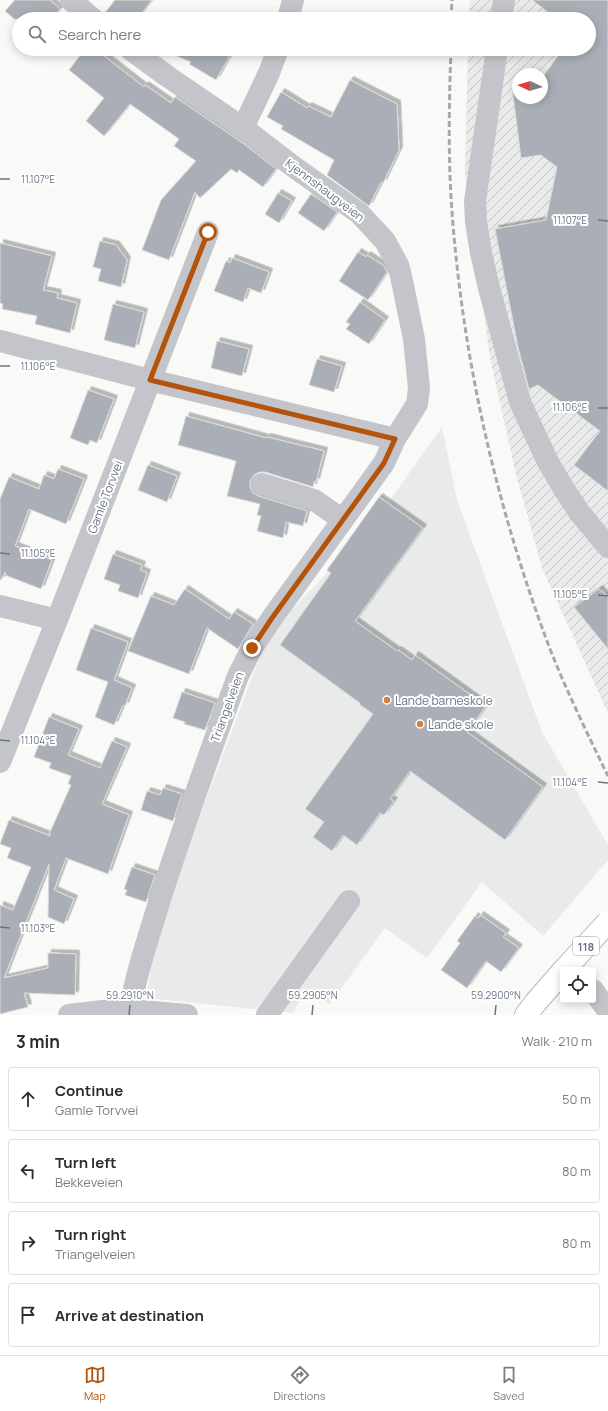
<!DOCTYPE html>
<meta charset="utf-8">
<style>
:root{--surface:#fff;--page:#f2f2f3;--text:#2b2b33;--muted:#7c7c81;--line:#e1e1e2;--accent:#b45309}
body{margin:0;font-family:Manrope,sans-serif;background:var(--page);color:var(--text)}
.controls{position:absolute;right:12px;bottom:12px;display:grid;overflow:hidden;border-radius:4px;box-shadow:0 2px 10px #0003}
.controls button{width:36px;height:36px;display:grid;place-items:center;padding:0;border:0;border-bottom:1px solid var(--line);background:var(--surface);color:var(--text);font:20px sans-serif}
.compass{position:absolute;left:512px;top:68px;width:36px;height:36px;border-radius:50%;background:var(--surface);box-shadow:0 2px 10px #0003;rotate:274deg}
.stop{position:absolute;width:12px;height:12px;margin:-9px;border:3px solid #b45309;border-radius:50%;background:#fff}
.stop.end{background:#b45309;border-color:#fff;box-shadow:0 1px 4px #0008}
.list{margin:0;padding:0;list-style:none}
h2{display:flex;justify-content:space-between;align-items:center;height:52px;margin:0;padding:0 16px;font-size:17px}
h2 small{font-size:13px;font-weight:400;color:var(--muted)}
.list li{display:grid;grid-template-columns:26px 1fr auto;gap:12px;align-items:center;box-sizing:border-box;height:64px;margin:0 8px 8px;padding:0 8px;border:1px solid var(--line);border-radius:4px}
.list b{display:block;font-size:15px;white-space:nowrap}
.list p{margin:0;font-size:13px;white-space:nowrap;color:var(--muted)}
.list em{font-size:13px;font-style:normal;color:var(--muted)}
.icon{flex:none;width:22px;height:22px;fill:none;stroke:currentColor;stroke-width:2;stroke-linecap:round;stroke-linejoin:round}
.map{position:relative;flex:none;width:608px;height:1015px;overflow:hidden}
.search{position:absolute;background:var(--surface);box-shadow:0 2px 10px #0003;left:12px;right:12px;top:12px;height:44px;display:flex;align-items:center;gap:10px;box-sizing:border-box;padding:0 14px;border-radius:22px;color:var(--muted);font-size:15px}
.sheet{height:340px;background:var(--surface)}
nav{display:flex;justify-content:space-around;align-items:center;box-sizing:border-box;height:56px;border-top:1px solid var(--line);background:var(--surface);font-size:11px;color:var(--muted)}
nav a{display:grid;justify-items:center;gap:2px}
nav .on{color:var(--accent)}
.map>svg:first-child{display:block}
</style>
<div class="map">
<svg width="608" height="1015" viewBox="0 0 608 1015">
<defs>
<pattern id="industrial-furrows" width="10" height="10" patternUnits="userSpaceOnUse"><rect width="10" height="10" fill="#e9eaea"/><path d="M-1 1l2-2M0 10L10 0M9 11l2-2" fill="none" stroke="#c1c2c3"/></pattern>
<filter id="shadow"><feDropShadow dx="3.5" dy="-3.5" stdDeviation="0" flood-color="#0004"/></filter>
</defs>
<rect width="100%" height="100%" fill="#f9f9f7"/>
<!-- built -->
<path fill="#e9eaea" d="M442 427 457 500 542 732 608 845V860L543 936 482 882 427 958 385 928 330 1004 304 992 293 1013 146 998 157 937 194 831 256 667 274 628 325 575 381 495 390 500Z"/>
<!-- industrial -->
<path fill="url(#industrial-furrows)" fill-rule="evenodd" d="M470 0H608V713L542 568 516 474 490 358 465 172 468 49H589V19H469ZM518 74H542V98H518Z"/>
<!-- building -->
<path fill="#aaafb7" stroke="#dadbd9" filter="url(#shadow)" d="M15 0H50L60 9 52 19H14L5 11Z
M115 0H152L137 19H105L104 14Z
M532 0H608V491L574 465 600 431 538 385 529 389 518 347 495 229 546 220 557 167 541 155 521 158 512 87 518 86V98H542V78L563 49H589V19H557Z
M85 49H95L144 87 145 85 171 103 175 97 244 144 276 169 263 187 239 170 237 173 231 169 200 198 195 192 169 260 142 250 161 200 196 161 174 146 179 139 130 104 104 136 86 121 104 98 69 70Z
M160 49H215L229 57 216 80 189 64 191 62Z
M350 80 397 104 399 150 383 183 381 182 369 206 327 175 334 160 281 129 283 126 267 117 281 92 307 108 308 106 331 117Z
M278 193 292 201 279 223 265 214Z
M311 194 337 212 324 231 298 213Z
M100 241 116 245 127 260 121 287 98 281 101 269 93 267Z
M0 243 52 256 43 290 58 293 57 298 77 303 70 333 35 324 37 316 2 309 3 304 0 303Z
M358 252 366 257 367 255 384 266 387 272 368 300 339 281Z
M232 258 269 272 261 293 248 288 243 302 214 291 226 261 230 263Z
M360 302 385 320 369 344 346 329 350 324 346 322Z
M113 304 144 312 135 348 104 340Z
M217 341 249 349 242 376 211 368Z
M317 359 342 366 334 392 309 385Z
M88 390 114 399 97 443 90 440 88 445 70 438Z
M186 416 266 438 267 437 324 451 316 482 314 481 313 487 265 472H259L254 475 250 481V487L253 493 258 496 307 511 303 526 286 522 283 538 257 531 261 516 257 515 260 504 227 496 236 461 178 445Z
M148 465 177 476 167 502 138 490Z
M58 469 84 479 66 524 29 509 15 546 52 560 41 589 5 575 6 573 5 572 1 580H0V499L9 477 39 489 44 475 54 479Z
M379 497 423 528 355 621 397 651 398 650 412 660 415 655 486 706 467 732 543 787 505 840 410 771 390 799 394 801 384 815 380 813 357 845 343 835 332 851 313 837 324 822 305 809 373 714 359 704 360 703 280 645 331 573 327 570Z
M113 554 142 565 140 570 147 573 138 598 118 591 120 585 104 579Z
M185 589 229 619 234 612 253 624 238 649 207 628 189 674 128 651 151 596 174 605Z
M599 589 608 597V649L574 607Z
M91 628 128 642 114 680 132 688 125 706 123 705 114 725 95 717 108 682 76 670Z
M182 692 215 703 205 730 184 724 185 722 173 718Z
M49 717 79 729 68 755 100 768 112 741 127 747 102 804 129 815 108 874 66 858 54 890 74 899 64 924 48 917 49 864 4 978 48 968V953L76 954 75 995 24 993 28 1007 0 1014V905L13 910 31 867 7 858 11 848 0 844 9 820 50 836V832L71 785 68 784 71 776 49 768 51 763 34 757Z
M163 788 182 794 173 821 141 810 147 791 160 795Z
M132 867 155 875 146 902 125 895 127 890 124 889Z
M480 915 506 933 503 937 519 948 501 972 486 961 467 988 441 970 460 943 457 941 475 916 478 919Z"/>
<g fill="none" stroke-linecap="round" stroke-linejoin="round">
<defs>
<path id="major" d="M526 1015 536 1002 563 971"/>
</defs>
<!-- major casing -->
<use href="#major" stroke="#b4b7bc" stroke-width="24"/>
<!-- minor -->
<path stroke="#c3c5ca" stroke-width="22" d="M71 0 93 19
M288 19 293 0
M501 19 504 0
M497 49 475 201 476 222 481 253 489 288 520 402 548 462 564 489 579 512 608 547
M243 128 269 73 278 49
M0 341 150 380 395 439
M262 484 314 500 343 520
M0 606 57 620
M0 762 57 620 208 232
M593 990 608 1011
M130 1010C136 972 150 933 161 896 185 822 211 749 238 676L252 648 272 618 384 463 395 439 417 404 419 388 414 339 401 276 398 265 385 241 359 213 294 167 243 128 167 76 130 49
M69 1015 103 1011 130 1010 187 1015
M267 1015 349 901"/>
<!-- major -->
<use href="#major" stroke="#fff" stroke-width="22"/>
<!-- rail -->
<path stroke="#a5a8af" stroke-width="3" stroke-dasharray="6 3" stroke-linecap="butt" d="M451 19 452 0
M451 49C449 103 448 158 452 212 463 361 497 509 550 649 567 692 588 735 608 776"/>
<defs>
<path id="major-bridge" d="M564 970 608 922"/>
</defs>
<!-- major-bridge casing -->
<use href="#major-bridge" stroke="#b4b7bc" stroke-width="24" stroke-linecap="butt"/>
<!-- major-bridge -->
<use href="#major-bridge" stroke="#fff" stroke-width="22"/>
</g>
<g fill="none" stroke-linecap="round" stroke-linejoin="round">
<!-- route -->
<path stroke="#b45309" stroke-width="5" d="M208 232 150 380 395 439 384 463 272 618 252 648"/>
</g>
<!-- ticks -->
<path fill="none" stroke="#6b7485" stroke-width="1.5" d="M0 179H10M598 220 608 221M0 366H10M598 408H608M0 553 10 554M598 595 608 596M0 740 10 741M598 782 608 783M0 927 10 928M129 1015 130 1005M312 1015 313 1005M495 1015 496 1005"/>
<!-- markers -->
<g fill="#d2813e" stroke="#fff" stroke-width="1.5">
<circle cx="387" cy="700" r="4"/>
<circle cx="420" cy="724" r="4"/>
</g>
<g text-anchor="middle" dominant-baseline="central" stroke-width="4" stroke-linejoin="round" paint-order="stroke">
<!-- shield labels -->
<rect fill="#fff" stroke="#979eaa" stroke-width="1" x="573" y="937" width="26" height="18" rx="3"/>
<g font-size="11" font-weight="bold" fill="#6b7485">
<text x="586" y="946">118</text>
</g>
<!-- street labels -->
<g font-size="12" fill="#6b7485" stroke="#fff">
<text transform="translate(325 190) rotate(37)">Kjennshaugveien</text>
<text transform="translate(105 497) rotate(-69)">Gamle Torvvei</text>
<text transform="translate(227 707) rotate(-70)">Triangelveien</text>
</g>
<!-- poi labels -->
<g font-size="12" fill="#6b7485" stroke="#fff" text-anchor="start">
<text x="395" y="700">Lande barneskole</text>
<text x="428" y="724">Lande skole</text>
</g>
</g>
<g font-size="10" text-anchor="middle" fill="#6b7485" stroke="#fff" stroke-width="4" stroke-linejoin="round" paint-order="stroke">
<text x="38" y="183">11.107°E</text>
<text x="570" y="224">11.107°E</text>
<text x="38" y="370">11.106°E</text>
<text x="570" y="411">11.106°E</text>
<text x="38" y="557">11.105°E</text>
<text x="570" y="598">11.105°E</text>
<text x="38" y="744">11.104°E</text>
<text x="570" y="786">11.104°E</text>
<text x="38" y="932">11.103°E</text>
<text x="130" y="999">59.2910°N</text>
<text x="313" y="999">59.2905°N</text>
<text x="496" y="999">59.2900°N</text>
</g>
</svg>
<div class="controls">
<button><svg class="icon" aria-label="locate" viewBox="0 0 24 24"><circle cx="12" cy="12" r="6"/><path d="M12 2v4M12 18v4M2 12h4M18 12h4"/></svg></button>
</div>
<svg class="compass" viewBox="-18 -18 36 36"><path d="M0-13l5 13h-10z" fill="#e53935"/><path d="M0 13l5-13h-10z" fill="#7c7c81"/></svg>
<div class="stop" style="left:208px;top:232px"></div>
<div class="stop end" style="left:252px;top:648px"></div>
<div class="search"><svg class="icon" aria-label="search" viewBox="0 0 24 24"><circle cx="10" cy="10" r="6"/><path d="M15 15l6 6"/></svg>Search here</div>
</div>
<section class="sheet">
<h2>3 min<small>Walk · 210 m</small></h2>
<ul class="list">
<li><svg class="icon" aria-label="ahead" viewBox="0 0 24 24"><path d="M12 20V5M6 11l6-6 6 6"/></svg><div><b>Continue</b><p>Gamle Torvvei</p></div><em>50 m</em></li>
<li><svg class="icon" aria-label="left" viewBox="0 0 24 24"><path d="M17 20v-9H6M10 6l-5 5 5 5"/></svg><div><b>Turn left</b><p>Bekkeveien</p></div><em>80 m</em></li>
<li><svg class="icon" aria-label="right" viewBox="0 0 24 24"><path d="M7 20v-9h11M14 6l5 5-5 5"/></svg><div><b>Turn right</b><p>Triangelveien</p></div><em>80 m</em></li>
<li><svg class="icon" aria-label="arrive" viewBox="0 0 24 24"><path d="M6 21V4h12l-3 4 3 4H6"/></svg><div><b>Arrive at destination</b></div></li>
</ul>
</section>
<nav>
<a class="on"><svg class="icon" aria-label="map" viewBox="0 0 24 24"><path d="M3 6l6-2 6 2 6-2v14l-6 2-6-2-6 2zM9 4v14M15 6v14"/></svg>Map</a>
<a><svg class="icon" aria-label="directions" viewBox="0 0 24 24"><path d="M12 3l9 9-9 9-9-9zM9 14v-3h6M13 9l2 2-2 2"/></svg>Directions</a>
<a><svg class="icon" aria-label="saved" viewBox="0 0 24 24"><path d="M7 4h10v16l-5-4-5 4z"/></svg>Saved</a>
</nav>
